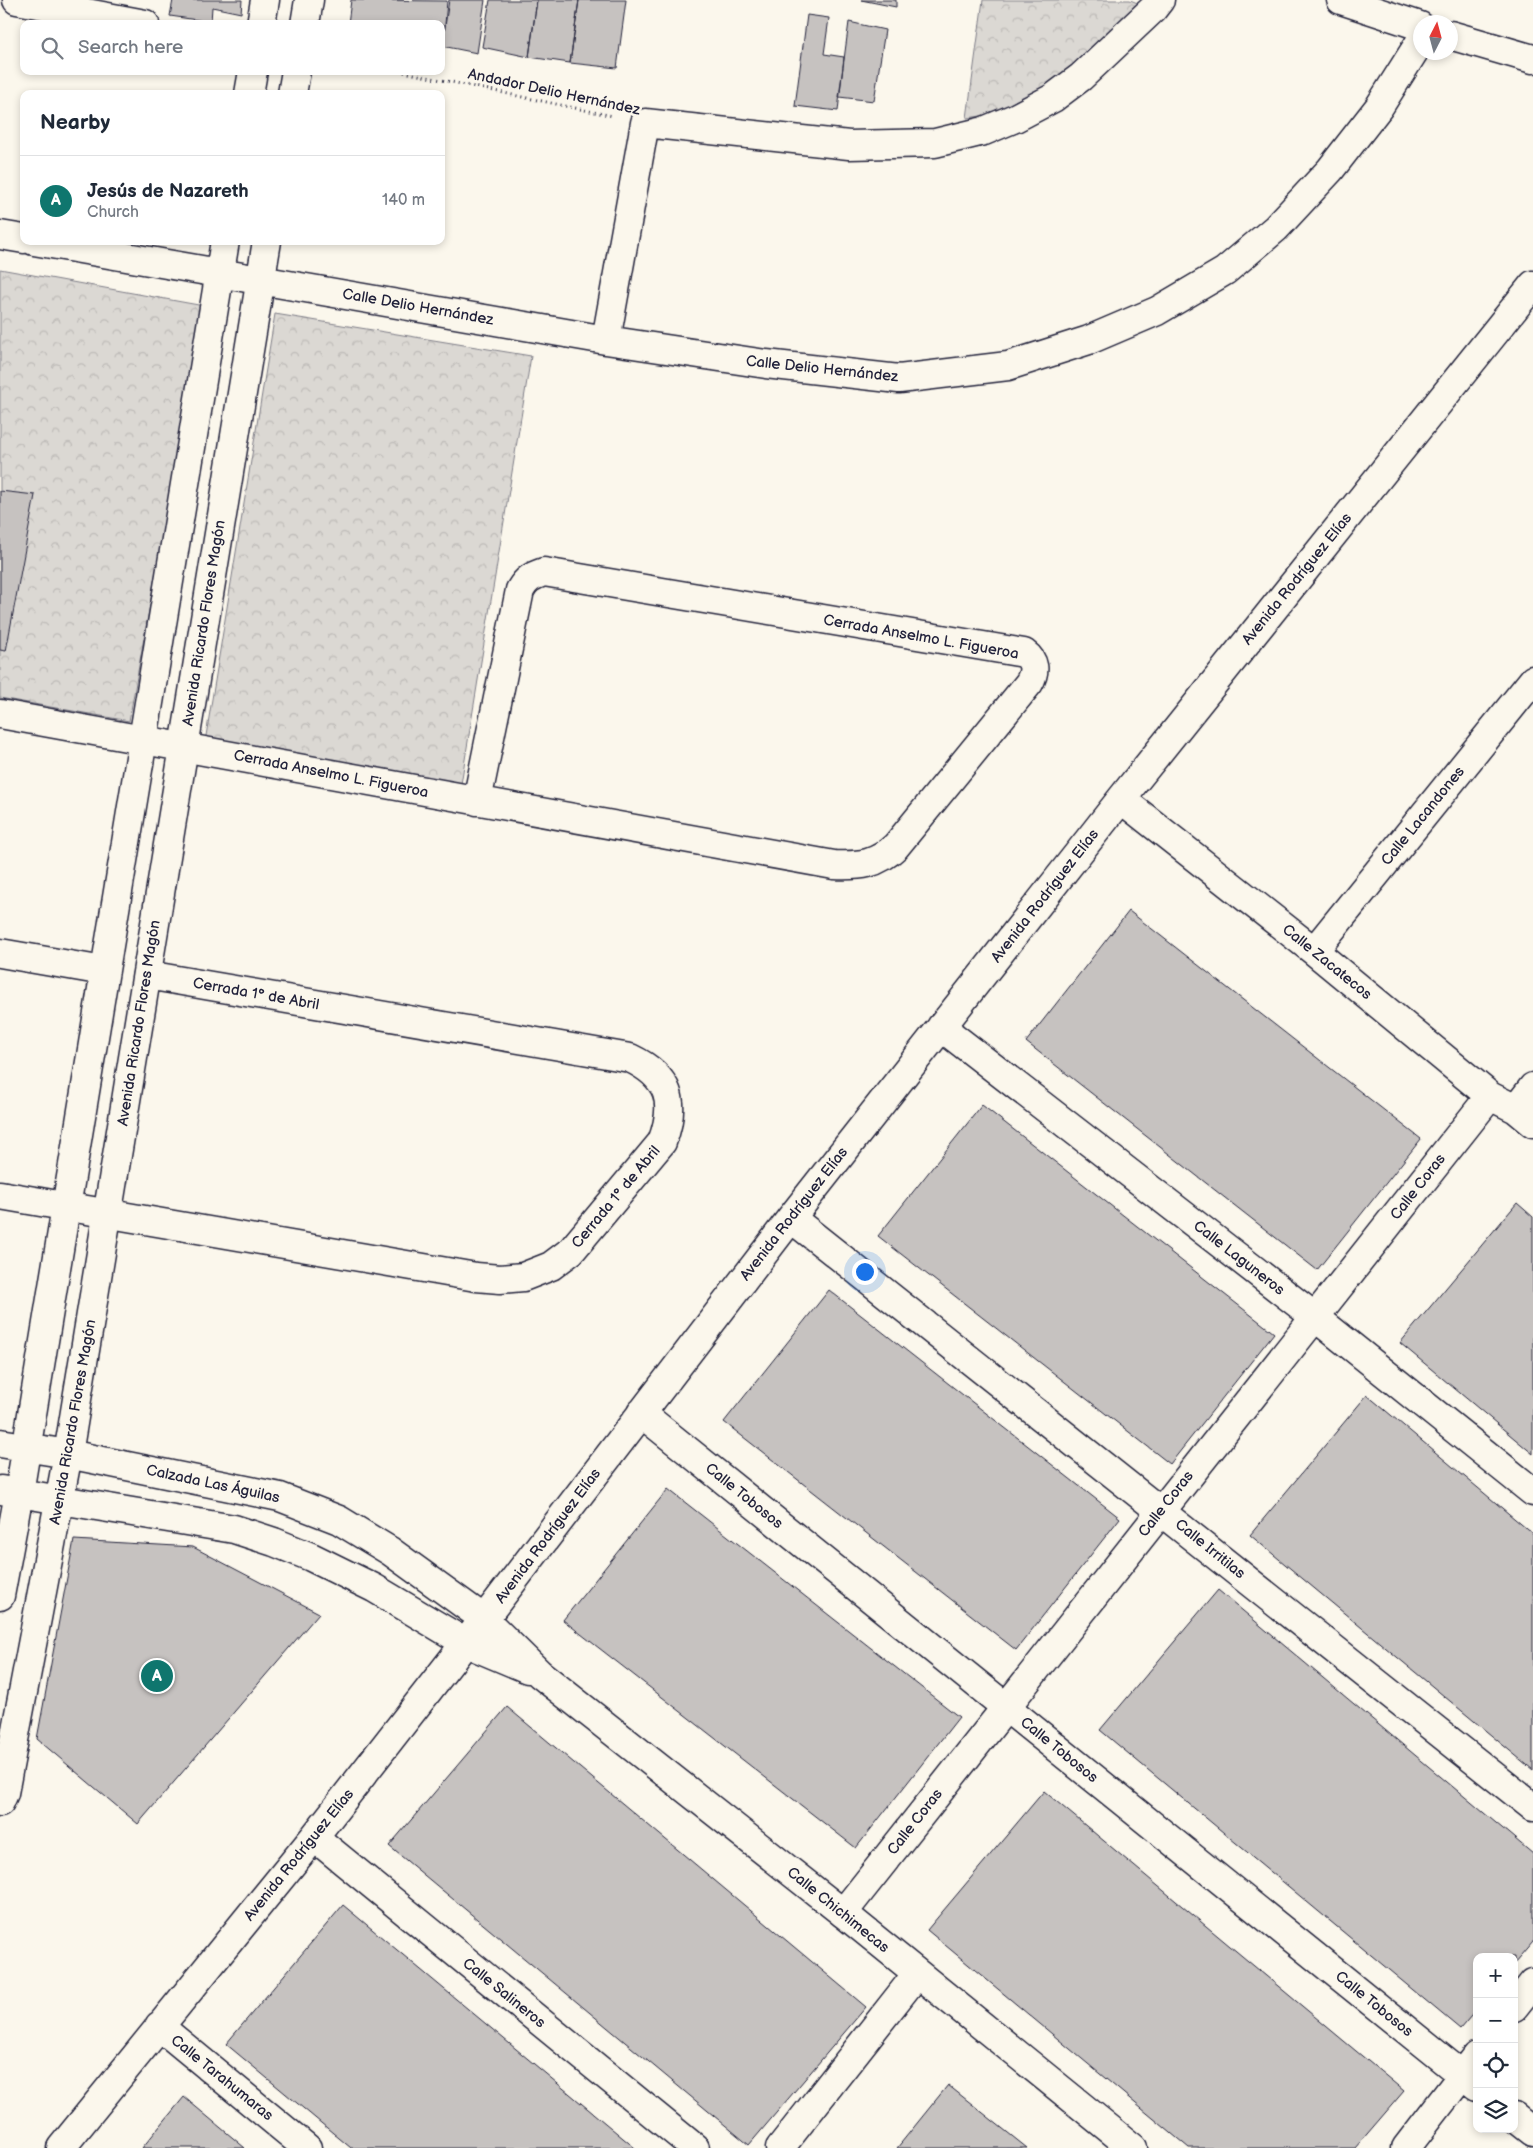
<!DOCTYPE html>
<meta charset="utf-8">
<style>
:root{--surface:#fff;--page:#f2f2f3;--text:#1f2937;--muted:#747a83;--line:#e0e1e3;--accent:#0f766e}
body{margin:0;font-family:"Balsamiq Sans",sans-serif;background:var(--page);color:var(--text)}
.controls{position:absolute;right:15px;bottom:15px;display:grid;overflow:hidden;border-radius:10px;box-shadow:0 2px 8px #0003}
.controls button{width:45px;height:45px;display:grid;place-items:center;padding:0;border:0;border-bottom:1px solid var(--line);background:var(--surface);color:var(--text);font:25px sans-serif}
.compass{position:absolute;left:1413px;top:15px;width:45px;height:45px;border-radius:50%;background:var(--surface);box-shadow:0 2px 8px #0003;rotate:6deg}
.you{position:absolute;left:864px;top:1271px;width:18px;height:18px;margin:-12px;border:4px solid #fff;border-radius:50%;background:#1a73e8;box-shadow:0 0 0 8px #1a73e833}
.badge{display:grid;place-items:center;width:32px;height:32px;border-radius:50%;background:var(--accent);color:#fff;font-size:16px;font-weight:700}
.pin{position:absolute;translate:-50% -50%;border:2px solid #fff;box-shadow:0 1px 5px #0006}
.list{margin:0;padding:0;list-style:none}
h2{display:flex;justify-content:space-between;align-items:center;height:65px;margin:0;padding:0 20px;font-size:21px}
h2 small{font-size:16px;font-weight:400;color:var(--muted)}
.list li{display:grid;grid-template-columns:32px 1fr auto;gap:15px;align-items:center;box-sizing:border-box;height:90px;padding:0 20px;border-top:1px solid var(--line)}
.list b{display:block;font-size:19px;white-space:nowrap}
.list p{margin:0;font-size:16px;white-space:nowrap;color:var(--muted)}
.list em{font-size:16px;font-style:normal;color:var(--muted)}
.icon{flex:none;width:28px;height:28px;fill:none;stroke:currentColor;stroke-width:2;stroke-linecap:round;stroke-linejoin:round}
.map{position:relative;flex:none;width:1533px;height:2148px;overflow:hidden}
.search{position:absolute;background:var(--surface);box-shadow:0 2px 8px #0003;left:20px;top:20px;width:425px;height:55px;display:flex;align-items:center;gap:12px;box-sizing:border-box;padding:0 18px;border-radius:10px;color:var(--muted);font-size:19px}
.panel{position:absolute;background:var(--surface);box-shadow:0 2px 8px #0003;left:20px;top:90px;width:425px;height:155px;border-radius:10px}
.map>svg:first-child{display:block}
</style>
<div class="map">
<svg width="1533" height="2148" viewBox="0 0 1533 2148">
<defs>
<pattern id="forest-crowns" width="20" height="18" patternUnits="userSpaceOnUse" patternTransform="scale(1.25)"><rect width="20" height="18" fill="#dbd8d3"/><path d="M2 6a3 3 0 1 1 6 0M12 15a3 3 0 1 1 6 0" fill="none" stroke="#bcb9b6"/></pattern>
</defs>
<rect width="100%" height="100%" fill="#fbf7ec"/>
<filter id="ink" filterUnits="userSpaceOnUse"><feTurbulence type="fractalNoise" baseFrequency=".02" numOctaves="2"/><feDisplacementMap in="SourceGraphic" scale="10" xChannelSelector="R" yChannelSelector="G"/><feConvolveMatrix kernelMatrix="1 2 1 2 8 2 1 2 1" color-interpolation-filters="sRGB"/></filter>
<g filter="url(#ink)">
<!-- forest -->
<path fill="url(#forest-crowns)" stroke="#7e7d87" d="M983 0H1130L1153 9 1017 111 967 118Z
M0 269 204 306 129 721 0 698Z
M275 314 531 356 461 784 205 742Z"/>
<!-- building -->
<path fill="#c6c2c0" stroke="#22223b" d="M173 0H242L241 13 212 7 211 22 170 16Z
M351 0 447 1 443 48 441 24H348Z
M449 0H485L477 53 442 46Z
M490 0H537L529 57 482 47Z
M537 0H579L570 63 529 57Z
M579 0H626L617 68 570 63Z
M861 0H896V7Z
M807 15 829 18 824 54 844 57 838 111 795 106Z
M849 22 885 30 874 101 839 97Z
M0 491 35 495 6 651 0 650Z
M1129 911 1421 1139 1317 1270 1026 1042Z
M982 1105 1274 1333 1170 1464 878 1236Z
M1517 1203 1533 1217V1454L1400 1343Z
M829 1290 1120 1518 1016 1650 724 1422Z
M1367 1395 1533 1534V1770L1250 1535Z
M668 1489 959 1717 856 1848 563 1620Z
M74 1540 193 1547 319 1613 138 1824 37 1739Z
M1218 1590 1533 1854V1942L1514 1964V1957H1477V2009L1460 2029 1100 1730Z
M507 1707 866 2007 749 2145 389 1846Z
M1044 1791 1404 2091 1355 2148H1189L927 1930Z
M343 1905 635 2148H351L226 2044Z
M948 2085 1027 2148H897Z
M184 2097 245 2148H142Z"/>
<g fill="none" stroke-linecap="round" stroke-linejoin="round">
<defs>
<path id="street" d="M17 0 145 24
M0 235 24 239
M34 241 606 340 766 364 899 379 1008 366 1089 340 1157 311 1225 271 1276 228 1330 170 1379 107 1420 42
M606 340 645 123 849 145 935 143 984 131 1015 118 1053 98 1081 77 1153 9 1160 0
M0 714 834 865C861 866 876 865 896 846L1029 683C1036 671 1035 661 1024 653L544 572C532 576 526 579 520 590L477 801
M1121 799 1314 951 1490 1096 1516 1109 1533 1123
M1314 951 1533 680
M0 953 104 971
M941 1027 1315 1317 1533 1492
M1516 1109 1533 1087
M0 1195 476 1277 500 1279 523 1277 551 1266 571 1251 662 1142C677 1102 670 1077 630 1058L147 975
M791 1218 1533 1807
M641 1413 1477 2087
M314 1837 695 2148
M843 1913 1490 1096
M1514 2007 1533 1983
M159 2026 307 2148
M1514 2117 1533 2132
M61 2148 314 1837 484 1619 791 1218 1121 799 1533 285
M780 2148 917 1974
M1406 2148 1477 2056"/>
<path id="secondary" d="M1341 0 1420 26
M261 24 265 0
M305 24 309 0
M1450 35 1533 59
M249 94 253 71
M292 94 296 71
M0 1443 68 1454 280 1497 339 1520 390 1551 484 1619 540 1674 843 1913 1133 2148
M1 1490 234 1529 274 1542 311 1557 374 1588 466 1643 528 1669
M0 1596 19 1493 225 241
M0 1802 4 1793 68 1454 267 241"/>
</defs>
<!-- street casing -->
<use href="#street" stroke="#22223b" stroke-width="31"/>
<!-- secondary casing -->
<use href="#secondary" stroke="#22223b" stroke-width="31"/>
<!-- path -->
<path stroke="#22223b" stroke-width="3" stroke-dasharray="1 4" stroke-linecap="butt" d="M399 71 613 116"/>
<!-- street -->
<use href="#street" stroke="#fbf7ec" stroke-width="28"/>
<!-- secondary -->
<use href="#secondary" stroke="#fbf7ec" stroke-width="28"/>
</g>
</g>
<g text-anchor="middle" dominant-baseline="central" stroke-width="5" stroke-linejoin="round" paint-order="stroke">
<!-- street labels -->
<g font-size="15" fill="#22223b" stroke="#fbf7ec">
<text transform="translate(554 92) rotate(12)">Andador Delio Hernández</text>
<text transform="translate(418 307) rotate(10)">Calle Delio Hernández</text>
<text transform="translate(822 369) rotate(6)">Calle Delio Hernández</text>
<text transform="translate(1297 579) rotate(-51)">Avenida Rodríguez Elías</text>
<text transform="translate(204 623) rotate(-81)">Avenida Ricardo Flores Magón</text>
<text transform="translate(921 637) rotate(10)">Cerrada Anselmo L. Figueroa</text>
<text transform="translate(331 774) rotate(11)">Cerrada Anselmo L. Figueroa</text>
<text transform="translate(1423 816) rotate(-51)">Calle Lacandones</text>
<text transform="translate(1045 896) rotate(-52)">Avenida Rodríguez Elías</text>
<text transform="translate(1327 962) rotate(39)">Calle Zacatecos</text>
<text transform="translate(256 994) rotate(10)">Cerrada 1° de Abril</text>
<text transform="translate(139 1023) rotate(-81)">Avenida Ricardo Flores Magón</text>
<text transform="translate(1418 1187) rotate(-52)">Calle Coras</text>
<text transform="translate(616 1197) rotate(-50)">Cerrada 1° de Abril</text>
<text transform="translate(794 1214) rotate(-52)">Avenida Rodríguez Elías</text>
<text transform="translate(1239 1258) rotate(38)">Calle Laguneros</text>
<text transform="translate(73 1422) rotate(-80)">Avenida Ricardo Flores Magón</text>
<text transform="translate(213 1484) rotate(12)">Calzada Las Águilas</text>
<text transform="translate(744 1496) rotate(39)">Calle Tobosos</text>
<text transform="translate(1166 1504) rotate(-52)">Calle Coras</text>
<text transform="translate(548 1536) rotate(-53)">Avenida Rodríguez Elías</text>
<text transform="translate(1210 1549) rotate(39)">Calle Irritilas</text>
<text transform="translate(1059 1750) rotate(39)">Calle Tobosos</text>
<text transform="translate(915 1822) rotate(-52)">Calle Coras</text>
<text transform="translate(299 1855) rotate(-51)">Avenida Rodríguez Elías</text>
<text transform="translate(838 1910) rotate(39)">Calle Chichimecas</text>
<text transform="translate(504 1993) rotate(39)">Calle Salineros</text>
<text transform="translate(1374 2004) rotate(39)">Calle Tobosos</text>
<text transform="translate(222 2078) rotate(39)">Calle Tarahumaras</text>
</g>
</g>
</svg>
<div class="controls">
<button>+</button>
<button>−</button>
<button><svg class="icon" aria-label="locate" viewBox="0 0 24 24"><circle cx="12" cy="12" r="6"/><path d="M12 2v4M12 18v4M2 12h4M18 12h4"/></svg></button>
<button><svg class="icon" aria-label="layers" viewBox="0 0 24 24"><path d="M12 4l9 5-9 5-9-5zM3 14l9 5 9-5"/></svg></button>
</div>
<svg class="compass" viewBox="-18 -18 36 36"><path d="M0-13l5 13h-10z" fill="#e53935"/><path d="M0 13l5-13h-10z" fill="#747a83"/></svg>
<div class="you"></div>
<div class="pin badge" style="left:157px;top:1676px">A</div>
<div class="search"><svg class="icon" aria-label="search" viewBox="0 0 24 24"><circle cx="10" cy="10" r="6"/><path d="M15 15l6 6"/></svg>Search here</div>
<section class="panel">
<h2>Nearby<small></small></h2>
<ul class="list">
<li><span class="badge">A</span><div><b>Jesús de Nazareth</b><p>Church</p></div><em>140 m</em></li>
</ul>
</section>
</div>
